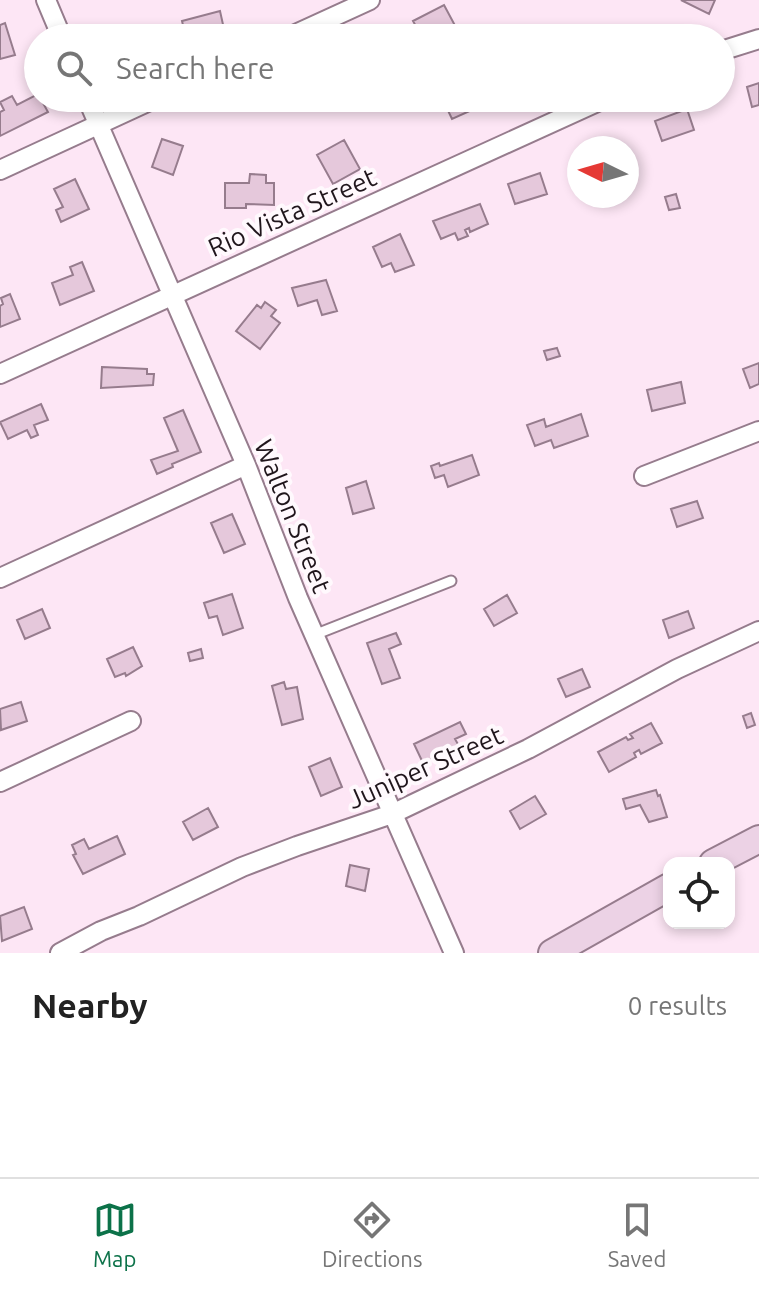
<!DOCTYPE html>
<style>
:root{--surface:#fff;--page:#f2f2f2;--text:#222;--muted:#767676;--line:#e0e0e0;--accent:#0c7249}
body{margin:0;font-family:Ubuntu,sans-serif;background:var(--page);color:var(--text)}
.controls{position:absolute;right:24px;bottom:24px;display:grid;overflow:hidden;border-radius:16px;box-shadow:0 4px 12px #0003}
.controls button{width:72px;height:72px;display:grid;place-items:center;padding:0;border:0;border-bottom:2px solid var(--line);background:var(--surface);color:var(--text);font:40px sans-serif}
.compass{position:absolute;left:567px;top:136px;width:72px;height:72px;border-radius:50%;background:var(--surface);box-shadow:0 4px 12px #0003;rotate:275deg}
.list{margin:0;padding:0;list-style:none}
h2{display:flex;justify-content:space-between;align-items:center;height:104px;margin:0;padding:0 32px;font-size:34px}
h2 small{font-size:26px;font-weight:400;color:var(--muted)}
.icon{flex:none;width:44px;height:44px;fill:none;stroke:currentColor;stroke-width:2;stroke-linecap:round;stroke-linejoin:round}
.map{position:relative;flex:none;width:759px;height:953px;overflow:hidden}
.search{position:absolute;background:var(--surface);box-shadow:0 4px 12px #0003;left:24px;right:24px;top:24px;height:88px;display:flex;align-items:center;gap:20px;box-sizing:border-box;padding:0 28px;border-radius:44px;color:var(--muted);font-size:30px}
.sheet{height:224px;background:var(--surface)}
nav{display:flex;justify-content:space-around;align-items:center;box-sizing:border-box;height:112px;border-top:2px solid var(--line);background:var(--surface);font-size:22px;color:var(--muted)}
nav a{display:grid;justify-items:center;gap:4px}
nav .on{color:var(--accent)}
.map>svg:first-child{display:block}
</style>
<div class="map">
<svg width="759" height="953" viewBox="0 0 759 953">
<rect width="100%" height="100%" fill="#fde6f5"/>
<!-- building -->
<path fill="#e5c8db" stroke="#967c8d" stroke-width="2" d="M681 0H715L709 14Z
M444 5 459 33 440 38 436 30 422 37 413 21Z
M220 11 224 29 199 38H186L182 21Z
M5 23 15 55 0 59V25Z
M759 83V105L752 107 747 87Z
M38 94 48 112 0 136V112L4 110 0 102 12 96 17 105Z
M296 98H330L331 104 318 106V98L296 101Z
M361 98H370L373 103 361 110 356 101Z
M447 98H492L482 103 483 105 452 119 443 100Z
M687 109 694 130 662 141 655 121Z
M162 139 183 146 173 175 152 167Z
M344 140 360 169 333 184 317 155Z
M540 173 547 194 515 204 508 184Z
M250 174 266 175V183H274V205L246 204V208H225V183H249Z
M75 179 89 209 61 222 56 210 63 207 54 189Z
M676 194 680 208 669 210 665 197Z
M480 204 488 224 470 232 469 228 465 230 468 236 458 240 455 233 441 239 433 221Z
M400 234 414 265 395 272 391 263 382 267 373 247Z
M82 262 94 291 60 305 52 283 73 275 70 267Z
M326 280 337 311 322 315 317 300 298 306 292 288Z
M10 294 20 319 0 327V306L3 304 1 298Z
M265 302 276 310 271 316 280 323 260 349 236 331 257 305 261 308Z
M557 348 560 356 547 360 544 351Z
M759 363V384L750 388 743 369Z
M102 367 147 369V374H154L153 385 101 388Z
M681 382 685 403 652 411 647 390Z
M41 404 48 420 34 425 38 435 31 438 27 430 8 439 0 422Z
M183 410 201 452 172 464 173 467 157 474 151 460 178 451 164 418Z
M581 414 588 436 554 448 551 440 535 446 527 425 544 419 546 427Z
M472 455 479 475 448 487 444 475 435 478 431 466 439 463 440 466Z
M366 481 374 508 353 514 346 488Z
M697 501 703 518 677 527 671 509Z
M232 514 245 544 224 553 211 523Z
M232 594 243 628 223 635 217 616 209 618 204 603Z
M507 595 517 613 494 626 484 609Z
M42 609 50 628 25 639 17 620Z
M688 611 694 628 669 638 663 620Z
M396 633 401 644 389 649 400 678 382 684 367 643Z
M133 647 142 666 126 676 125 673 115 677 107 659Z
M201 649 203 658 190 661 188 653Z
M582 669 590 687 566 697 558 679Z
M284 682 286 689 297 687 303 719 282 725 272 686Z
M21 702 27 721 1 730 0 709Z
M751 713 755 725 747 728 743 716Z
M460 722 466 734 455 739 459 746 423 763 414 744Z
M651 723 662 743 641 754 639 750 634 753 636 757 609 772 598 752 626 737 628 740 633 738 630 734Z
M330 758 342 787 321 796 309 767Z
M656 790 658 796 660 795 667 817 649 822 640 805 626 809 623 799Z
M535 796 546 814 520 829 510 811Z
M208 808 218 827 193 840 183 822Z
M117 836 125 854 83 874 73 855 76 854 72 845 84 839 89 849Z
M350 865 369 869 365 891 346 886Z
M24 907 32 929 2 941 0 916Z"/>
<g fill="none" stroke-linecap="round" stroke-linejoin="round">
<defs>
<path id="lane" d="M314 635 451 581"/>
<path id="street" d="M46 0 62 38
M287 38 370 0
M721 51 759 39
M87 98 246 465 298 598 454 953
M0 170 156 98
M0 374 606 98
M644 476 759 431
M0 578 246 465
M0 782 131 721
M60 953 101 931 139 916 242 867 297 846 392 814 528 749 677 669 759 631"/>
<path id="secondary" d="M713 863 759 839
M552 953 669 887"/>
</defs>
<!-- lane casing -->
<use href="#lane" stroke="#967c8d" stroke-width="13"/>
<!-- street casing -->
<use href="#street" stroke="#967c8d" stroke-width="22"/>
<!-- secondary casing -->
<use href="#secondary" stroke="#967c8d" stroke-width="30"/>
<!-- lane -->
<use href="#lane" stroke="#fff" stroke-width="9"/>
<!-- street -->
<use href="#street" stroke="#fff" stroke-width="18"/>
<!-- secondary -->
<use href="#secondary" stroke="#ecd2e5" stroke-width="26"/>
</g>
<g text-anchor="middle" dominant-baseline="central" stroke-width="8" stroke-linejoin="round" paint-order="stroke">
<!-- street labels -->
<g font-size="26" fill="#20161c" stroke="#fff9fd">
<text transform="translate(292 212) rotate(-24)">Rio Vista Street</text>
<text transform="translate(293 516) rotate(68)">Walton Street</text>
<text transform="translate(425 767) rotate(-24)">Juniper Street</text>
</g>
</g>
</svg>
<div class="controls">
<button><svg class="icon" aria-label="locate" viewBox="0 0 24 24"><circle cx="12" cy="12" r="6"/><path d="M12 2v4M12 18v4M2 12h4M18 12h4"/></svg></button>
</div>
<svg class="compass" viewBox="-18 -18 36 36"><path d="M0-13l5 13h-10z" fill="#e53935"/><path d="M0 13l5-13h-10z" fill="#767676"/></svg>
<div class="search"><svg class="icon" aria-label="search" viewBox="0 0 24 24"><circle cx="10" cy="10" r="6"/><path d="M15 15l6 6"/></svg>Search here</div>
</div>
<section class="sheet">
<h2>Nearby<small>0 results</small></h2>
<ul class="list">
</ul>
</section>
<nav>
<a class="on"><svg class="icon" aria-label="map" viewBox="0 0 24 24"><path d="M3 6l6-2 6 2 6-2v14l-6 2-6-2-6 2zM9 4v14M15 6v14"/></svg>Map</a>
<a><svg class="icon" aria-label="directions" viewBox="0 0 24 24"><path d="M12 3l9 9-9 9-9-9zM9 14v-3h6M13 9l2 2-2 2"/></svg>Directions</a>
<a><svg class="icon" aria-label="saved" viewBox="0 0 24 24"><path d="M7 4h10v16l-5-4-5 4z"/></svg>Saved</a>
</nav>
